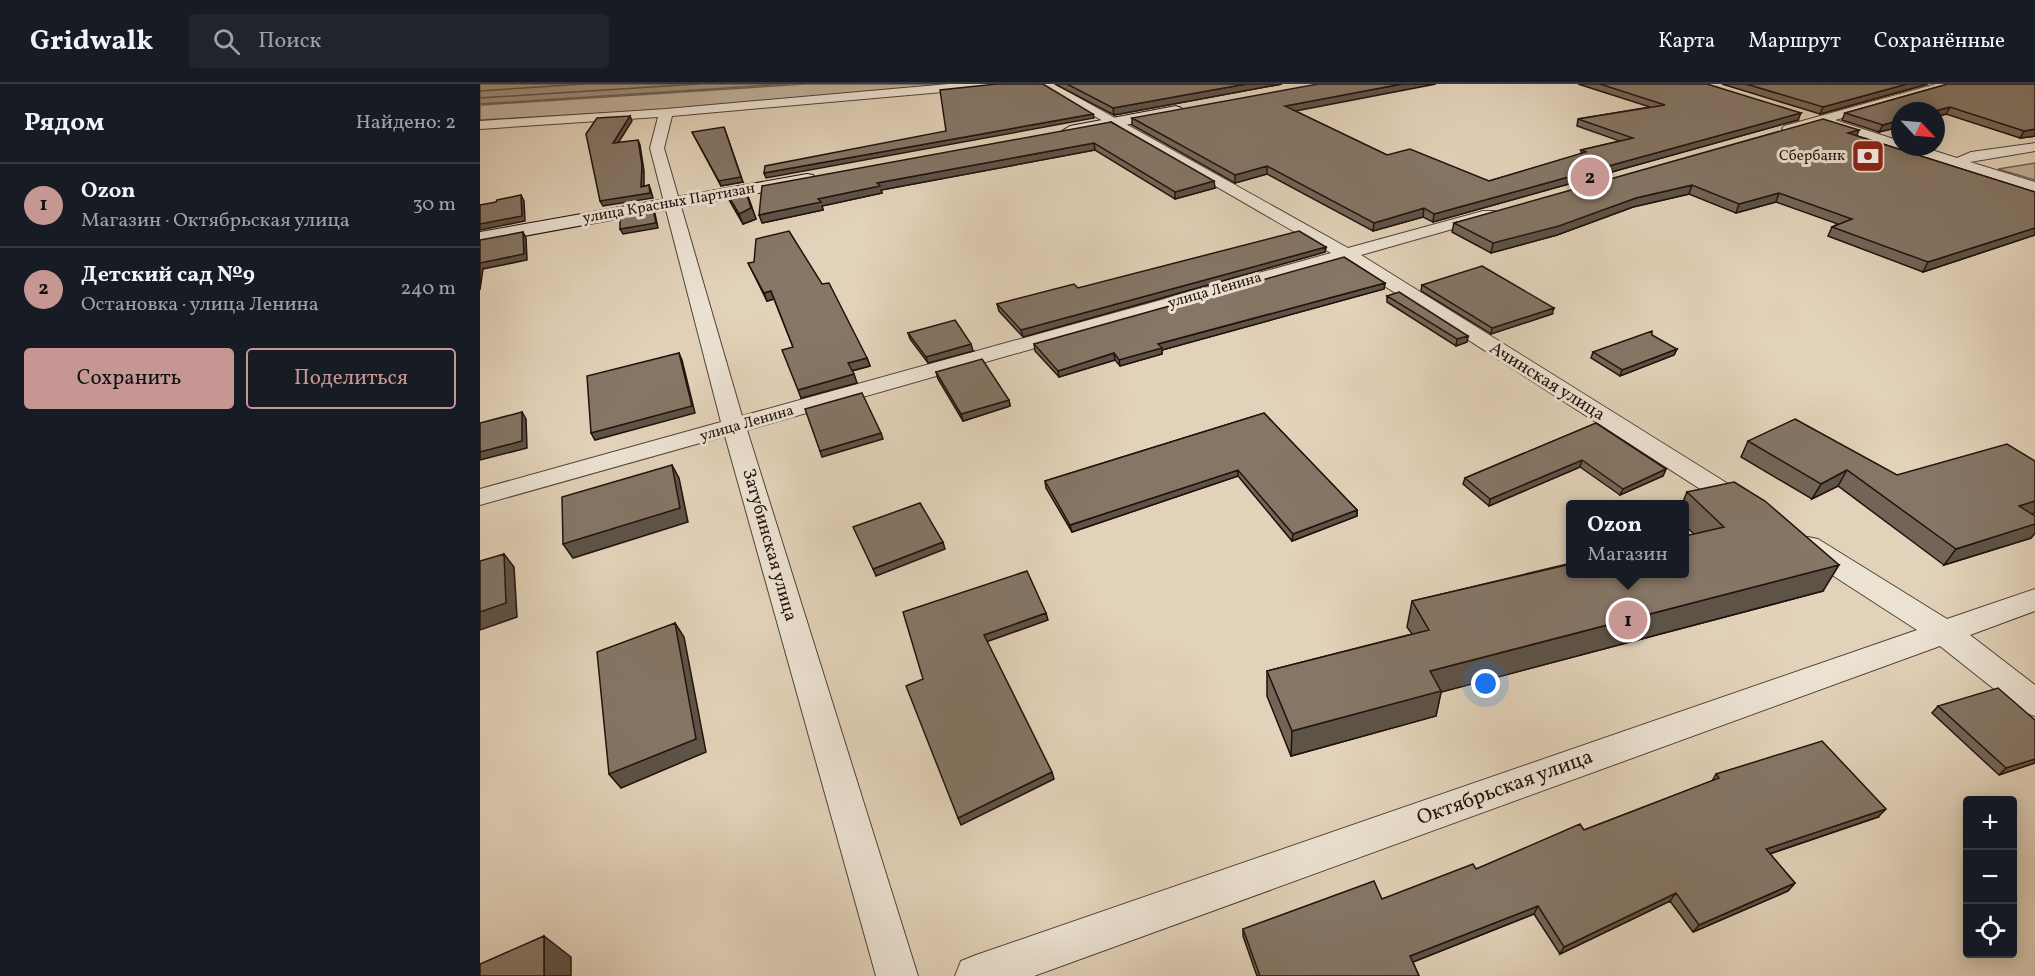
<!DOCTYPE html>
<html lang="ru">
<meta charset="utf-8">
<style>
:root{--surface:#171b24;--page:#20242c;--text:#f1f3f6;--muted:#9ea1a6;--line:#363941;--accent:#c59692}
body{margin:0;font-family:Vollkorn,serif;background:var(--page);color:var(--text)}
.controls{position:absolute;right:18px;bottom:18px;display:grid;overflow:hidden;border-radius:6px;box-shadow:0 3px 15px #0003}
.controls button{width:54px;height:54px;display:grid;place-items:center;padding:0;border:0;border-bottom:2px solid var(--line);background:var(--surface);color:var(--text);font:30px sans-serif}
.compass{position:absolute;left:1411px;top:18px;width:54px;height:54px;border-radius:50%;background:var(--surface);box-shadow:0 3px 15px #0003;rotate:116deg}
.you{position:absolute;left:1006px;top:600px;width:21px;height:21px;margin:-15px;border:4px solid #fff;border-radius:50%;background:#1a73e8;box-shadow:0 0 0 9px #1a73e833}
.badge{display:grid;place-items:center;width:39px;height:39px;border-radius:50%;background:var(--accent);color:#111;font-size:20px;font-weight:700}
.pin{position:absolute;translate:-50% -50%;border:3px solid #fff;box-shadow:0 2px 6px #0006}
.popup{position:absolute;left:1086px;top:416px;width:123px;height:78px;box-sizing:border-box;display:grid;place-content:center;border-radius:6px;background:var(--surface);filter:drop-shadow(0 2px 4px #0005);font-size:20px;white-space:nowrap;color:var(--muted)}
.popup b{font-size:22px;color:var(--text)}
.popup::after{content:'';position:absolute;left:50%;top:100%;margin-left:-12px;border:12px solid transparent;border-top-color:var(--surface)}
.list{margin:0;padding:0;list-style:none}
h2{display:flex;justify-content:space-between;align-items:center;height:78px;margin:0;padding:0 24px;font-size:26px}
h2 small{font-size:20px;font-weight:400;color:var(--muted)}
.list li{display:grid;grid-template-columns:39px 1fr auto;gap:18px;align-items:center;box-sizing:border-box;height:84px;padding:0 24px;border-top:2px solid var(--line)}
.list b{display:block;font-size:22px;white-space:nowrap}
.list p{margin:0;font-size:20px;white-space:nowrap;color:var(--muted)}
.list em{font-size:20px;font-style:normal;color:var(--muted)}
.actions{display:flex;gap:12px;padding:18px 24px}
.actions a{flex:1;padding:14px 0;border:2px solid var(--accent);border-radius:6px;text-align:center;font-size:21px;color:var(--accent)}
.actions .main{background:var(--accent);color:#111}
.icon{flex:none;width:33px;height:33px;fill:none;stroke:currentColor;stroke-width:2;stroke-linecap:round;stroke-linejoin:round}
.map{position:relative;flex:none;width:1555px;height:892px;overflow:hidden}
header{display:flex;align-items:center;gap:36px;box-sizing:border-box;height:84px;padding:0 30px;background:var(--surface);border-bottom:2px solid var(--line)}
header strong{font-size:28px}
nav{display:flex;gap:33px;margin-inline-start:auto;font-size:21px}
.search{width:420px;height:54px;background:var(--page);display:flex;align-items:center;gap:15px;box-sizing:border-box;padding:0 21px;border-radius:6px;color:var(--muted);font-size:22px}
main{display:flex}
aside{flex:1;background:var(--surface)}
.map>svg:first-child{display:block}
</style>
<header>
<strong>Gridwalk</strong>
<div class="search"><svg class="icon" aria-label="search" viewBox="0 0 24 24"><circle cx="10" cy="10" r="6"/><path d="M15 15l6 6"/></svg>Поиск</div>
<nav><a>Карта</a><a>Маршрут</a><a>Сохранённые</a></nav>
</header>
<main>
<aside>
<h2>Рядом<small>Найдено: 2</small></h2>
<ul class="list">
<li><span class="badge">1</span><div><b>Ozon</b><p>Магазин · Октябрьская улица</p></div><em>30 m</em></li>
<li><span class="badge">2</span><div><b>Детский сад №9</b><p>Остановка · улица Ленина</p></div><em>240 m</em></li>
</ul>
<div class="actions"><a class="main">Сохранить</a><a>Поделиться</a></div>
</aside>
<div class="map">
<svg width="1555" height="892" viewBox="0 0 1555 892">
<rect width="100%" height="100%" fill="#e2d2b9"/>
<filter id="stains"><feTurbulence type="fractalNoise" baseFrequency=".00333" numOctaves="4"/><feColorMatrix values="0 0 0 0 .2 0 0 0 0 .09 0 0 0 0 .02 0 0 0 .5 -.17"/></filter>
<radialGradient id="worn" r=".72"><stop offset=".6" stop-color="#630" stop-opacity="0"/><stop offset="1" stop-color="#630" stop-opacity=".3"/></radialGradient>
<!-- green -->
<path fill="#c1b19c" stroke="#716254" stroke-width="1.5" d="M325 0H471L185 26 0 36V21Z
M1555 79V96L1518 85Z"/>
<!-- water -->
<path fill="#a0917f" stroke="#6d5e51" stroke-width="1.5" d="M0 0H309L0 20Z"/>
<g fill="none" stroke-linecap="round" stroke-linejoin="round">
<!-- shore -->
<path stroke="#605246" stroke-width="1.5" d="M0 7 104 0
M0 14 218 0"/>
<defs>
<path id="minor" d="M469 0H514L508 4 192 32 184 64 262 332 851 169 559 0H574L868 164 1003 127H1015L1017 130 1015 133 881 171 1274 416 1278 422 1274 428 1265 430 1256 428 864 176 267 346 438 892H396L245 352 0 421V405L241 338 170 64 178 33 0 45V37L186 25Z
M1456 0H1475L1473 2 1355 36 1420 57V63H1442L1477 74 1491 68 1555 59V67L1490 78 1555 98V108L1341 40 1309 49 1302 45 1304 42Z
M1328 453 1338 455 1467 535 1555 505V527L1490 551 1555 601V632L1543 628 1460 562 554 892H475L481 877 496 871 1437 546 1318 469 1314 462 1318 455Z"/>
<path id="secondary" d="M696 22 701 24 704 27 701 30 590 52 582 47 590 42Z
M327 90 333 91 336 95 333 99 0 160V148Z"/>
</defs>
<!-- minor casing -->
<use href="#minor" stroke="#514238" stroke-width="2"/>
<!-- secondary casing -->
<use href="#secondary" stroke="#21120d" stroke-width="2"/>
<!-- minor -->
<use href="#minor" fill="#ece2d2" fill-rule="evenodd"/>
<!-- secondary -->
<use href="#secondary" fill="#ece2d2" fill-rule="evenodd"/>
</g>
<!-- wall -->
<path fill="#726558" stroke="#21120d" stroke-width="1.5" d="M575 0H802L634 31Z
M1098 0H1227L1318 36 953 138 943 133 893 147 787 90 755 99 652 41V34L815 27 907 71 1009 97 1101 70V66L1140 57 1097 42 1098 35 1170 23Z
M1242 0H1448L1340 30Z
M1468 0 1555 52 1540 54 1466 30 1399 48 1362 36 1365 29Z
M631 38 735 104 695 115 615 66 401 106 402 109 342 122 343 126 282 139Z
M212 48 263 98 241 102Z
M1377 52 1555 108V151L1443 188 1348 152 1352 143 1358 140 1296 118 1256 129 1209 110 1153 123 1077 151 1011 169 972 148 974 139Z
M245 106 268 112 276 135 263 140 249 116Z
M846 163 845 168 543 253 519 227 517 220 598 204Z
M268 179 387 274 390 282 372 287 377 299 321 314 313 263 294 215 287 217Z
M905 199 904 205 682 266V270L640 282 635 276 579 293 555 267 554 260Z
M942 201 1072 230 1011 250 941 207Z
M907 212 988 252 987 258 976 262 907 218Z
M428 249 493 267 448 279 430 255Z
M1197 265 1194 271 1140 292 1111 274 1113 268Z
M456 288 529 316 530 322 483 337 458 295Z
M784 329 877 426V432L812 457 758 392 592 448 566 404 565 397Z
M1116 339 1186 385 1183 392 1140 411 1100 383 1009 422 983 400 985 394Z
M1268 357 1417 391 1552 430 1555 432V449L1551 454 1464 481 1358 402 1332 415 1261 373Z
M1207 408 1343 507 961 608 956 632 811 672 787 612V587L932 550 927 543 932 517 1214 450 1205 442V420H1202Z
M1458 622 1555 636V679L1519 691 1452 629Z
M1236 690 1398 733 1290 770 1315 799 1308 807 1213 848 1190 817 1080 870 1054 830 933 878 939 892H777L763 852V845L902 815 996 785 1104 746 1232 697Z"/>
<!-- shaded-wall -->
<path fill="#5d5347" stroke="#21120d" stroke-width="1.5" d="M766 0H802L634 31 633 24Z
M922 0H956L805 29V22Z
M1427 0H1448L1340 30 1343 23Z
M1470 23 1466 30 1456 33V27Z
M1321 29 1318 36 953 138 954 130Z
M613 30 614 34 286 94 284 89Z
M150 32 152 37 135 64 133 59Z
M1420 36V43L1399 48 1403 41Z
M244 43 263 98 241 102 239 97Z
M1555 45V52L1540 54 1544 47Z
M1379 46 1376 54 1368 49Z
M158 56 160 61 164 87V108L161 103Z
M614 59 615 66 401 106 402 109 342 122 343 126 282 139 279 131 397 99Z
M787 82V90L755 99V91Z
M734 97 735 104 695 115V108Z
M169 101 171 107 173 114 123 122 120 117Z
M1212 101 1209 110 1153 123 1077 151 1011 169 1013 159 1156 114Z
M264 102 276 135 263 140 259 130Z
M1299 109 1296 118 1256 129 1259 120Z
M41 111 44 117 45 137 0 146V140Z
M173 124 175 130 178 144 143 150 140 145Z
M944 124 943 133 893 147 894 139Z
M1555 144V151L1443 188 1448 178Z
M43 148 46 154 47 176 3 185 0 206V179Z
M846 163 845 168 543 253 541 246Z
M905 199 904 205 682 266V270L640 282 639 276 678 260Z
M291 207 294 215 287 217 284 209Z
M1074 224 1072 230 1011 250 1012 244Z
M988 252 987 258 976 262 977 255Z
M491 260 493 267 448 279 446 273Z
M1197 265 1194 271 1140 292 1142 286Z
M199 269 202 276 215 329 115 356 111 349Z
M634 269 635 276 579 293 578 287Z
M387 274 390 282 371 287 368 279Z
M374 290 377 299 321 314 318 306Z
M529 316 530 322 483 337 481 330Z
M42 328 46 335 47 364 0 376V368Z
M401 349 403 355 342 373 340 367Z
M1102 376 1100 383 1009 422 1010 415Z
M192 381 199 394 208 438 93 474 83 460Z
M1186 385 1183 392 1140 411 1143 405Z
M758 386V392L592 448 590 441Z
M1367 386 1358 402 1332 415 1341 400Z
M1555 417V429L1527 438 1539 422Z
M877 426V432L812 457 813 450Z
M1555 440V449L1551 454 1464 481 1476 465Z
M463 458 465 465 396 492 393 485Z
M24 470 34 483 37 533 0 546V528Z
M1359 481 1343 507 961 608 956 632 811 672 812 647 950 587Z
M566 529 568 536 506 558 504 551Z
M195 539 204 553 226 668 141 704 129 690Z
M1555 675V679L1519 691 1526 684Z
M572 688 574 695 481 741 478 734Z
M1406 725 1398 733 1280 773 1286 765Z
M1315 799 1308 807 1213 848 1219 841Z
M1196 809 1190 817 1080 870 1084 863Z
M1058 822 1054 830 928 880 930 872Z
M64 852 91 873V892H64Z"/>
<!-- building -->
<path fill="#857666" stroke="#21120d" stroke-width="1.5" d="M516 0H563L613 30 284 89 285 82 466 47 460 6Z
M587 0H766L633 24Z
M838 0H922L805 22 907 71 930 65 1009 97 1106 68 1101 66 1153 54 1098 35 1185 21 1120 0H1227L1321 29 954 130 944 124 894 139 787 82 755 91 652 34Z
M1266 0H1427L1343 23Z
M1468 0H1555V45L1544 47 1470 23 1455 27H1420V36L1403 41 1365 29Z
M150 32 133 59 158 56 162 81 161 103 169 101 170 109 120 117 106 50 117 34Z
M1343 35 1379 46 1368 49 1555 108V144L1448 178 1352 143 1372 135 1299 109 1259 120 1212 101 1156 114 1079 142 1013 159 974 139Z
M631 38 734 97 695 108 614 59 397 99 400 102 338 115 341 118 279 131 282 102Z
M244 43 261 93 239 97 212 48Z
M264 102 271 124 259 130 245 106Z
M41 111 42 132 0 140V121L16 118 17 116Z
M173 124 176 139 140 145V130Z
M309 147 342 200 349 199 387 274 368 279 374 290 318 306 302 266 313 263 291 207 284 209 268 179 274 178 276 155Z
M819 147 846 163 541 246 517 220 594 200 598 204Z
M43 148 44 170 0 179V156Z
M864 173 905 199 678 260 682 264 639 276 634 269 578 287 554 260Z
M1002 182 1074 224 1012 244 942 201Z
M919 208 988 252 977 255 907 212Z
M475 236 491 260 446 273 428 249Z
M1172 247V251L1197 265 1142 286 1113 268Z
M199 269 212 322 111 349 107 292Z
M502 275 529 316 481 330 456 288Z
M382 309 401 349 340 367 325 325Z
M42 328V357L0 368V339Z
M784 329 877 426 813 450 758 386 590 441 565 397Z
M1315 335 1417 391 1527 360 1555 377V417L1539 422 1555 432V440L1476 465 1367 386 1341 400 1268 357Z
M1116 339 1186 385 1143 405 1102 376 1010 415 985 394Z
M192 381 200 424 83 460 82 413Z
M1254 398 1285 417 1359 481 950 587 961 607 812 647 787 587 949 546 932 517 1091 480V489H1205V452L1244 443 1207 408Z
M440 419 463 458 393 485 373 443Z
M24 470 26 519 0 528V477Z
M547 487 566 529 504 551 572 688 478 734 426 602 443 595 423 528Z
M195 539 216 655 129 690 117 568Z
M1518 604 1555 636V675L1526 684 1458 622Z
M1342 657 1406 725 1286 765 1315 799 1219 841 1196 809 1084 863 1058 822 930 872 939 892H780L763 845 894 797 902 815 993 780 996 785 1100 740 1104 746 1239 694 1236 690Z
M64 852V892H0V880Z"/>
<!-- icons -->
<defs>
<symbol id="bank-square" viewBox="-11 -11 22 22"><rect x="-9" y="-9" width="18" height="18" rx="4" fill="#8f2418" stroke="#ece2d2"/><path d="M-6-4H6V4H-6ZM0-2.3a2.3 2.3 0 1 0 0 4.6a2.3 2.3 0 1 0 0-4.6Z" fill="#fff"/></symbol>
</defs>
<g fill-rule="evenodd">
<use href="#bank-square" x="1369" y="53" width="38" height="38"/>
</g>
<g text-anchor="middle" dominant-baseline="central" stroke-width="6" stroke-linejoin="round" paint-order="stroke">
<!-- far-poi labels -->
<g font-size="15" fill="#21120d" stroke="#ece2d2" text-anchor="end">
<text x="1365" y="72">Сбербанк</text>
</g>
<!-- far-street labels -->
<g font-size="15" fill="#21120d" stroke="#ece2d2">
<text transform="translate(189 120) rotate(-10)">улица Красных Партизан</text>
<text transform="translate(735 207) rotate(-16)">улица Ленина</text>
<text transform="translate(267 340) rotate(-16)">улица Ленина</text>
</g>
<!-- street labels -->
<g font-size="18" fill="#21120d" stroke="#ece2d2">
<text transform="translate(1067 298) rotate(32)">Ачинская улица</text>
<text transform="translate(289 461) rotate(74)">Затубинская улица</text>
</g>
<!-- near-street labels -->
<g font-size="21" fill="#21120d" stroke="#ece2d2">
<text transform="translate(1025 704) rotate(-20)">Октябрьская улица</text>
</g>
</g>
<rect width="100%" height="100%" filter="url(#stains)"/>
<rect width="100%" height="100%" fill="url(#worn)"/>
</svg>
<div class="controls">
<button>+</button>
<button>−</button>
<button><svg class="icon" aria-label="locate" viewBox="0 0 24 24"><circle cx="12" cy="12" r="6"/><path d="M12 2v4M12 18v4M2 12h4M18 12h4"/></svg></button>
</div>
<svg class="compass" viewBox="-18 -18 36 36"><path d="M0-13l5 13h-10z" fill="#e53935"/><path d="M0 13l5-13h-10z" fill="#9ea1a6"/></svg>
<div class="you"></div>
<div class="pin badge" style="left:1148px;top:536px">1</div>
<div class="popup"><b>Ozon</b>Магазин</div>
<div class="pin badge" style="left:1110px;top:93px">2</div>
</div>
</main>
